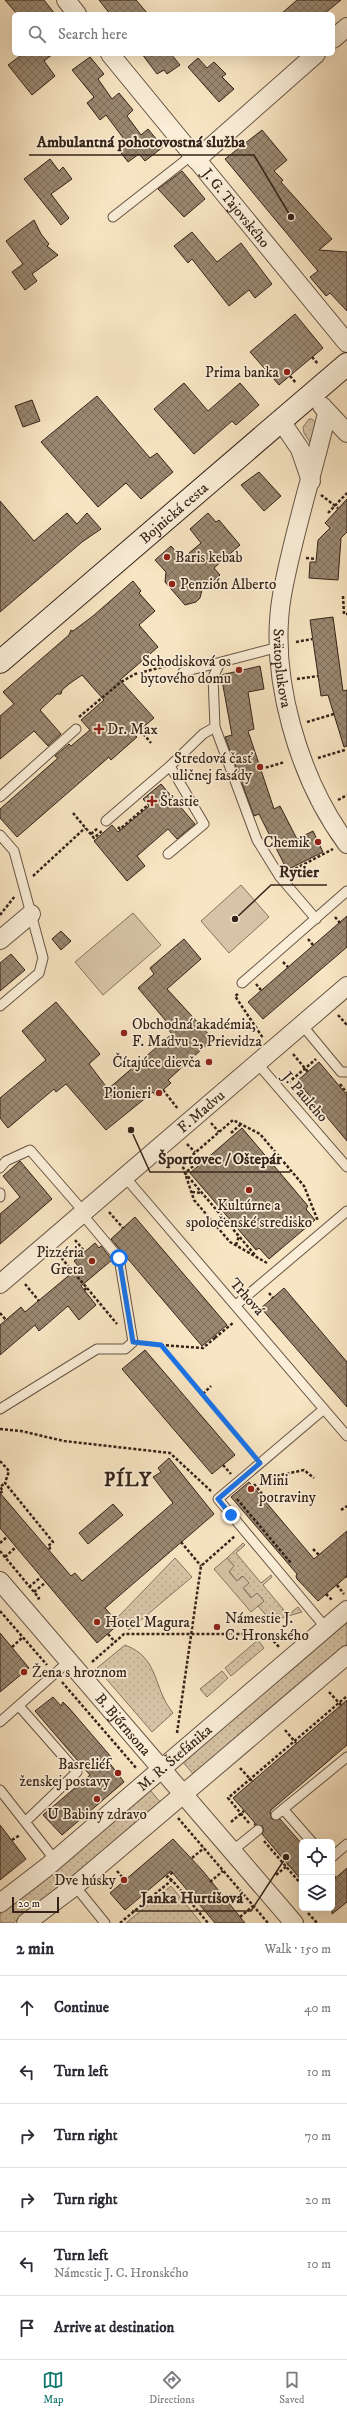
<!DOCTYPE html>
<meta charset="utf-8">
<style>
:root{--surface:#fff;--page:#f7f7f7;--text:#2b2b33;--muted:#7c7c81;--line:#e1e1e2;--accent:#0f766e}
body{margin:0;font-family:"IM FELL DW Pica",serif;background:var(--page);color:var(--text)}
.controls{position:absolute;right:12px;bottom:12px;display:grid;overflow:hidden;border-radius:6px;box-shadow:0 4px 16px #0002}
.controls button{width:36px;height:36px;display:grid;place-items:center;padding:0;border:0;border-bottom:1px solid var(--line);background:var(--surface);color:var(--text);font:20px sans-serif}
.scale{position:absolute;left:12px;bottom:10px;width:47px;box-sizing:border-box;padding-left:4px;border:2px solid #352319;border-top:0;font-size:11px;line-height:14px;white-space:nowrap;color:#352319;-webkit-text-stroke:3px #faeed8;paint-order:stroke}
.stop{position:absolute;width:12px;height:12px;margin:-9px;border:3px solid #1a73e8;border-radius:50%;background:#fff}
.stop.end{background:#1a73e8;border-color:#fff;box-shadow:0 1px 4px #0008}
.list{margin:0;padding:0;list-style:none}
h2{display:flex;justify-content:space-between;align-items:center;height:52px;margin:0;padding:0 16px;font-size:17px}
h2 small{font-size:13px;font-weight:400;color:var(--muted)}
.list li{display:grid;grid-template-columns:26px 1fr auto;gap:12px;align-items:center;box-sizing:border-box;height:64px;padding:0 16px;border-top:1px solid var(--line)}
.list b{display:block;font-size:15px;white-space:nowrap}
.list p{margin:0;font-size:13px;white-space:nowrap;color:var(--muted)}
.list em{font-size:13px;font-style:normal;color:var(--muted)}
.icon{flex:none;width:22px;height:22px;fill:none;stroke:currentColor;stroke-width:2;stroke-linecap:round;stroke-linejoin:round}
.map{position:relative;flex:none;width:347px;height:1923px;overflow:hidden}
.search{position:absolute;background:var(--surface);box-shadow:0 4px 16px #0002;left:12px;right:12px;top:12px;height:44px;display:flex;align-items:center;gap:10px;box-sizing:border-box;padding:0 14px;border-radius:6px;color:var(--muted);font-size:15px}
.sheet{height:436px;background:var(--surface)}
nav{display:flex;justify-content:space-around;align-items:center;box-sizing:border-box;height:56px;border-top:1px solid var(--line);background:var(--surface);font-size:11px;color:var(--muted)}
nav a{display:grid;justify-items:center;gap:2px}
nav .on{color:var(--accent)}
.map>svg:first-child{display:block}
</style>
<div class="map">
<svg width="347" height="1923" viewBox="0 0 347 1923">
<defs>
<pattern id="grass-dots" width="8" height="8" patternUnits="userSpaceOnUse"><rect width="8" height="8" fill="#d7c4a6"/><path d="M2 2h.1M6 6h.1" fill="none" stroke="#b9a88e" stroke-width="1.8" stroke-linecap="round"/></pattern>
<pattern id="building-cross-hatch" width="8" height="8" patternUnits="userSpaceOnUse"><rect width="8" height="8" fill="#9a8871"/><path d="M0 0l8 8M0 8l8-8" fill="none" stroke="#7e6f5c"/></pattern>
</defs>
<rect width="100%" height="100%" fill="#f8e5c3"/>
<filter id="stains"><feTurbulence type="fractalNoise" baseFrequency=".005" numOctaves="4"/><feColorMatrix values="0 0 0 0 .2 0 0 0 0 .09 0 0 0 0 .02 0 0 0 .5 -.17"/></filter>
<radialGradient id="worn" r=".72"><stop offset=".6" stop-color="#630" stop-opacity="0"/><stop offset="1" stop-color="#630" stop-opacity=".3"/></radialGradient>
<!-- grass -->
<path fill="url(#grass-dots)" stroke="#867460" d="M309 419H312L316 423 313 447 304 433 303 427Z
M243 1543 245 1545 236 1553 261 1583 271 1575 272 1577 263 1585 288 1615 298 1607 302 1612 271 1621 258 1606 264 1601 257 1593 252 1598 243 1588 242 1576 237 1581 229 1571 234 1566 227 1558Z
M175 1558 192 1577 129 1630 117 1618Z
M347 1620V1644L194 1775 182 1761Z
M258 1640 264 1648 231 1676 225 1668Z
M125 1645C160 1658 152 1687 173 1713L152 1732 97 1668Z
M222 1671 228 1678 207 1697 200 1689Z
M149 1789 161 1803 68 1882 13 1923H0V1913L56 1868Z
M171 1886 201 1923H126Z"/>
<!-- park -->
<path fill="#d7c4a6" stroke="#867460" d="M241 885 269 917 229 953 201 921Z
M133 913 161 945 103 995 75 962Z
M227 1558 234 1566 229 1572 237 1581 243 1576 249 1583 243 1588 251 1598 257 1593 264 1601 251 1612 214 1569Z"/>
<!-- building -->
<path fill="url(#building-cross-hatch)" stroke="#352319" d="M5 0H44L55 14H17Z
M99 0H136L148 14H110Z
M297 0H341L324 14H281Z
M23 54H53L44 61 55 76 32 95 8 65Z
M142 54H171L180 65 167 74 164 70 157 74Z
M90 57 104 74 98 79 112 99 119 93 133 110 127 116 141 135 148 129 163 147 145 161 139 154 128 162 119 150 127 143 106 115 100 120 87 103 94 97 72 70Z
M198 58 207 68 214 62 226 74 222 77 234 89 219 102 188 67Z
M262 130 287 160 274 171 283 180 281 182 332 239 319 250 347 252V311L330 293 326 296 310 277 318 271 225 159Z
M50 159 59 171 63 167 72 179 51 194 69 218 61 225 24 179Z
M182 171 205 199 184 217 158 189Z
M34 220 41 234 49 244 47 246 58 255 32 274 37 281 25 290 12 272 23 264 6 241Z
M192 232 217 262 241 243 272 284 255 298 249 290 229 306 192 259 188 263 174 246Z
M295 314 323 348 279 385 250 352Z
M184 383 208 411 240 383 259 405 236 425 232 421 194 454 154 409Z
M97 396 150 458 157 453 173 472 141 499 126 483 98 507 41 442Z
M32 400 40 421 23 427 15 406Z
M259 472 281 496 264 511 241 485Z
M347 499V532L341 538 338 580 309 578 310 562H316L318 540 330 528 325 523Z
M0 501 34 541 67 513 77 524 87 513 101 529 82 542 0 612Z
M208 513 216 522 219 520 240 545 214 568 220 575 202 590 200 598 196 602 185 605 165 582 166 572 155 560 171 546 182 559 201 543 190 529Z
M133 581 141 591 139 593 155 611 139 625 158 647 120 680 154 718 134 735 137 737 111 760 109 757 17 837 0 818V809L58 758 55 756 69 744 71 746 90 730 81 720 104 700 82 675 69 684 62 690 61 694H57L40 710 61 734 48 746 34 731 0 759V716L14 704 3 692 69 635 71 630 73 631 93 616Z
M333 617 343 691 347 690V746L344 747 328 695 321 696 310 620Z
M260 666 264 689 248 692 254 729 248 731 274 809 280 806 297 839 313 831 323 852 287 870 259 814 254 816 225 737 232 735 221 675Z
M161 784 195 824 177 839 168 829 137 856 145 866 127 881 94 841 112 825 118 832 149 806 143 799Z
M347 916V947L263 1019 248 1002Z
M61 931 71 941 61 950 52 939Z
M184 939 201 959 167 989 213 1039 168 1080 171 1083 156 1096 153 1092 106 1130 66 1084 56 1092 54 1089 8 1128 0 1118V1098L46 1060 22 1031 56 1002 100 1054 89 1064 108 1089 172 1034 163 1023 166 1021 138 988 154 974 150 968Z
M11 954 25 970 0 991V963Z
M319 1062 347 1095V1141L297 1081Z
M242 1128 308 1206 306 1209 315 1220 269 1259 259 1248 256 1250 190 1173Z
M20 1161 52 1199 0 1244V1214L20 1197 3 1176Z
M135 1217 227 1325 202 1346 111 1239Z
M95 1243 99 1248 101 1246 112 1260 81 1286 96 1305 79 1320 68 1306 39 1331 35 1325 0 1355V1325L21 1307 25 1312 79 1267 74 1261Z
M284 1288 347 1362V1407L261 1308Z
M145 1350 235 1455 212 1474 122 1369Z
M169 1458 214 1514 105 1608 119 1624 97 1643 0 1528V1493L71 1576 75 1573 82 1581 173 1503 153 1477 161 1472 158 1468Z
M249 1482 314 1559 347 1531V1576L318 1601 297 1579 296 1576 297 1574 231 1497Z
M113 1504 123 1515 88 1544 79 1533Z
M0 1633 29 1668 0 1692Z
M53 1697 61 1706 63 1702 69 1708 112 1758 108 1761 124 1782 62 1835 43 1815 90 1775 35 1711Z
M347 1700V1745L271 1810 270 1813 272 1819H280L302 1844V1881L262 1834 264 1829 262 1826 254 1825 255 1823 233 1798Z
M0 1825 26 1859 0 1880Z
M173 1839 202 1870 245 1923H215L171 1871 125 1910 110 1893Z
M347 1868V1902L332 1914V1881Z"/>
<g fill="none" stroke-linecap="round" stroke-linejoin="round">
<defs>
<path id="lane" d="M113 217 192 155
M220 663 213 677 215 727 257 840 280 877 316 919
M183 672 279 647
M0 797 76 729
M106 821 170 766 203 734 215 727
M0 835 14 851 43 958 39 973 0 1006
M168 854 204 824 170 766
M242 983 347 891
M302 1025 341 1072H347
M257 1063 347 1167
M0 1168 6 1161 30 1150 84 1212
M125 1177 347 1436
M0 1193V1197
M236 1305 347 1211
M0 1409 97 1349H125L133 1342 119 1258 82 1214
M324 1409 218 1499 326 1628
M19 1706 77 1772 25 1822
M0 1722 69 1661
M0 1790 55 1860
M283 1809 312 1842
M276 1815 347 1757
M232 1851 258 1830
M332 1857 347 1844
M75 1886 105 1923"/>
<g id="street">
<path d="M66 0 77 14"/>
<path d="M333 39 347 27"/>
<path id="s1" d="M110 54 347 343"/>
<path d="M196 160 316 54"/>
<path d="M322 406 347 433"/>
<path id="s2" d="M327 413C313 473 293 534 282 595 268 676 299 779 347 844"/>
<path d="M281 421 300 449 311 481"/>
<path d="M0 940 31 914"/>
<path id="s3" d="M0 1284 347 986"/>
<path id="s4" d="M0 1581 294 1923"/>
<path id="s5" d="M0 1903 47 1867 347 1610"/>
<path d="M26 1923 75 1886 347 1655"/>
</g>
<g id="secondary">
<path id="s6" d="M0 662 347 364"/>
</g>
</defs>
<!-- lane casing -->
<use href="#lane" stroke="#665444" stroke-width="11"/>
<!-- street casing -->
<use href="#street" stroke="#665444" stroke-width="20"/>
<!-- secondary casing -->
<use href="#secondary" stroke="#352319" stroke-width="24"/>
<!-- path -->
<path stroke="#352319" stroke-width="2.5" stroke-dasharray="3 2" stroke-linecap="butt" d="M312 357 318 364
M290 376 296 383
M321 495 338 508
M328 513 347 493
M306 558 316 559
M343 596 344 614H347
M296 642 312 639
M297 679 318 676
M79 717 121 682 135 674 174 664
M307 722 334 714
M140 730 151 743
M318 758 345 750
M261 769 285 762
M338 800 347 795
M73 813 94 838 102 831
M118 827 120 829 148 805
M91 834 98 828
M291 871 333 849
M33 876 85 828
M0 915 15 896
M335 917 340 923
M308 939 313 945
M283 962 288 967
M256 984 261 990
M238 994 235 996 263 1038
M338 1015 347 1025
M293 1054 308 1072
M288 1083 316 1059
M340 1084 347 1093
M163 1090 178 1109
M211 1123 219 1132
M231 1133 241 1124
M187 1144 195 1152
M197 1163 185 1173 255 1255
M192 1192 202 1193
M109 1212 123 1228
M75 1240 85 1252
M236 1245 239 1236
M58 1254 87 1288 84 1290
M267 1263 230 1242 194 1200 182 1164 233 1120 260 1134 304 1186 318 1221
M25 1284 39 1301
M87 1288 117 1324
M269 1293 273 1298
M0 1313 6 1320
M215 1336 216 1337 234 1322
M144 1343 161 1345 254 1455
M161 1345 203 1348 216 1337
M203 1394 211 1386
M0 1429 21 1431 64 1441 170 1453 211 1491
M0 1461 9 1471 5 1483 53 1542 48 1546 50 1548 49 1550
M223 1465 231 1474
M262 1479 304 1470 314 1478
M254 1484 266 1499 265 1501
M0 1493 3 1491 0 1487 5 1483
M237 1499 291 1563
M341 1510 347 1506
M181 1542 201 1566
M0 1543 7 1537
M313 1549 319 1555
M0 1551 39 1598 37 1600
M5 1557 16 1547
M346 1576 347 1577
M337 1585 344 1594
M29 1587 41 1577
M34 1592 46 1582
M326 1594 333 1601
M0 1611 47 1665
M108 1634 115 1642
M12 1647 23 1637
M92 1662 124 1634H267L280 1648
M62 1682 137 1769
M329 1692 341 1705
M285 1730 296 1743
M177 1733 201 1566 235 1536
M240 1768 252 1781
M178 1818 268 1923
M231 1822 244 1811
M249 1823 228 1798 347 1696
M12 1840 20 1835
M264 1841 301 1884 302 1883
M192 1858 204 1848
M117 1871 125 1880
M332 1871 335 1878
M276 1875 288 1865
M172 1880 167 1877 173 1872
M210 1882 223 1871
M308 1913 317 1923
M240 1917 253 1906
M120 1923 172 1880 208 1923"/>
<!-- lane -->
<use href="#lane" stroke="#faeed8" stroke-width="9"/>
<!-- street -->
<use href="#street" stroke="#faeed8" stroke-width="18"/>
<!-- secondary -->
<use href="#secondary" stroke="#faeed8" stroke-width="22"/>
</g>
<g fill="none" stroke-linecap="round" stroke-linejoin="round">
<!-- route -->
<path stroke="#1a73e8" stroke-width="5" d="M119 1258 133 1342 161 1345 260 1463 218 1499 231 1515"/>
</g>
<!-- markers -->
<g fill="#8f2418" stroke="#faeed8" stroke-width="1.5">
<circle cx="287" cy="372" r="4"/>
<circle cx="167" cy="557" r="4"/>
<circle cx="172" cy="584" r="4"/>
<circle cx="239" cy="670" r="4"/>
<path d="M97 723h4v4h4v4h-4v4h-4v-4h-4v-4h4z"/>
<circle cx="260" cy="767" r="4"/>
<path d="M150 795h4v4h4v4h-4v4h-4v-4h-4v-4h4z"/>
<circle cx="318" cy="842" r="4"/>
<circle cx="124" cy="1033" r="4"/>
<circle cx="209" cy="1062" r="4"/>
<circle cx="159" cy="1093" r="4"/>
<circle cx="249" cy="1190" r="4"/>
<circle cx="92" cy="1261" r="4"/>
<circle cx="251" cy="1489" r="4"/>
<circle cx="97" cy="1622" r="4"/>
<circle cx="217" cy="1627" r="4"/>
<circle cx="24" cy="1672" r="4"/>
<circle cx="118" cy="1773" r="4"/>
<circle cx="97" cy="1799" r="4"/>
<circle cx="124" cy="1880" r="4"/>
</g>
<g text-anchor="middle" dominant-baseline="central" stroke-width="3.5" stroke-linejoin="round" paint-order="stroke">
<!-- street labels -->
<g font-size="15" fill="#352319" stroke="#faeed8">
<text stroke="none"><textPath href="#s1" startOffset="199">J. G. Tajovského</textPath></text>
<text stroke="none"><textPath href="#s6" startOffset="229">Bojnická cesta</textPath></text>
<text stroke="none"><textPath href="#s2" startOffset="261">Svätoplukova</textPath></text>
<text transform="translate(305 1097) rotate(49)">J. Pauleho</text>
<text stroke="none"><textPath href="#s3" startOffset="265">F. Madvu</textPath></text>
<text transform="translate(247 1297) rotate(49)">Trhová</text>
<text stroke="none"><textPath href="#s4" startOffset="189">B. Bjőrnsona</textPath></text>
<text stroke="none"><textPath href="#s5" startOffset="227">M. R. Štefánika</textPath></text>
</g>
<!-- poi labels -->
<g font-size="15" fill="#352319" stroke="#faeed8" text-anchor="end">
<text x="279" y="372">Prima banka</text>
<text x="175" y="557" text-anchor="start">Baris kebab</text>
<text x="180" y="584" text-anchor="start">Penzión Alberto</text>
<text x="231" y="661">Schodisková os<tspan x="231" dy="17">bytového domu</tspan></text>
<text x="107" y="729" text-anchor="start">Dr. Max</text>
<text x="252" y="758">Stredová časť<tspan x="252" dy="17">uličnej fasády</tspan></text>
<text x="160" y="801" text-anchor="start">Šťastie</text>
<text x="310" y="842">Chemik</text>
<text x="132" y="1024" text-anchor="start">Obchodná akadémia,<tspan x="132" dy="17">F. Madvu 2, Prievidza</tspan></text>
<text x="201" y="1062">Čítajúce dievča</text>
<text x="151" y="1093">Pionieri</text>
<text x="249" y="1205" text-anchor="middle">Kultúrne a<tspan x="249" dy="17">spoločenské stredisko</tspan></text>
<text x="84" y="1252">Pizzéria<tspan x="84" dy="17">Greta</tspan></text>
<text x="259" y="1480" text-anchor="start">Mini<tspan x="259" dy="17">potraviny</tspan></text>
<text x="225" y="1618" text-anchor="start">Námestie J.<tspan x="225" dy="17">C. Hronského</tspan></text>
<text x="105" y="1622" text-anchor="start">Hotel Magura</text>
<text x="32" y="1672" text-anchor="start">Žena s hroznom</text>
<text x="110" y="1764">Basreliéf<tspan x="110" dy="17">ženskej postavy</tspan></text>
<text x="97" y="1814" text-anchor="middle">U Babiny zdravo</text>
<text x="116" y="1880">Dve húsky</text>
</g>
<!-- district labels -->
<g font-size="19" font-weight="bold" letter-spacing="1" fill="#352319" stroke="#faeed8">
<text x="128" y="1480">PÍLY</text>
</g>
</g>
<!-- callouts -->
<path fill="none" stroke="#352319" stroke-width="1.5" d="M291 217L254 155H29M235 919L271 885H327M131 1130L150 1172H290M286 1857L251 1911H132"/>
<g fill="#352319" stroke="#faeed8" stroke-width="1.5">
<circle cx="291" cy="217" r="4"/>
<circle cx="235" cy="919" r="4"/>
<circle cx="131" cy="1130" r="4"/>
<circle cx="286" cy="1857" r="4"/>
</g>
<g font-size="16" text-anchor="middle" font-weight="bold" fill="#352319" stroke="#faeed8" stroke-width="3.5" stroke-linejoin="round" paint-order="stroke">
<text x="141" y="147">Ambulantná pohotovostná služba</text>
<text x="299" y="877">Rytier</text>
<text x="220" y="1164">Športovec / Oštepár</text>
<text x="192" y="1903">Janka Hurtišová</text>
</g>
<rect width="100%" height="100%" filter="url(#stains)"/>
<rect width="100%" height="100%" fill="url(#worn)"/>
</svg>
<div class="controls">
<button><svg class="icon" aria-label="locate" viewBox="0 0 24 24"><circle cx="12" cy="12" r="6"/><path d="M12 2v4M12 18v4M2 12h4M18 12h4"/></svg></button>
<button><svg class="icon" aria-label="layers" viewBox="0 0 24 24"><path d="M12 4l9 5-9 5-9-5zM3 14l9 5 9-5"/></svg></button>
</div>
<div class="scale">20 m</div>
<div class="stop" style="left:119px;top:1258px"></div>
<div class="stop end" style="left:231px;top:1515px"></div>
<div class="search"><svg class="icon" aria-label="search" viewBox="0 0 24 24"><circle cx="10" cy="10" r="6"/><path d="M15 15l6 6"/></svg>Search here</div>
</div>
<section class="sheet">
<h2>2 min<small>Walk · 150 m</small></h2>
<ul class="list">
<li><svg class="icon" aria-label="ahead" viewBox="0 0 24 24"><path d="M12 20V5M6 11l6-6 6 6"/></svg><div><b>Continue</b></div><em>40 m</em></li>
<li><svg class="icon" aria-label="left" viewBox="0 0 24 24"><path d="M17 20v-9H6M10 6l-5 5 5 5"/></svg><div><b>Turn left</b></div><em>10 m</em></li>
<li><svg class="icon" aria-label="right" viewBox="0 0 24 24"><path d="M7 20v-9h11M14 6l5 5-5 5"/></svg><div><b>Turn right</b></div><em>70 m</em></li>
<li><svg class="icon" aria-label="right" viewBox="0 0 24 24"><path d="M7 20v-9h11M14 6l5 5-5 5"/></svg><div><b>Turn right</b></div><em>20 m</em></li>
<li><svg class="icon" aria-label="left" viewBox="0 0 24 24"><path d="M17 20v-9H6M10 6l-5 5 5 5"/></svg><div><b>Turn left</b><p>Námestie J. C. Hronského</p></div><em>10 m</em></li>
<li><svg class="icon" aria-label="arrive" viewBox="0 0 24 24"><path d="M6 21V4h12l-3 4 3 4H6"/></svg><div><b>Arrive at destination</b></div></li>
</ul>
</section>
<nav>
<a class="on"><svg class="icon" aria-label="map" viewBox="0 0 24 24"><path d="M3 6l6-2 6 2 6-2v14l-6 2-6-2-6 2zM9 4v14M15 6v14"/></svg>Map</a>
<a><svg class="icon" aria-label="directions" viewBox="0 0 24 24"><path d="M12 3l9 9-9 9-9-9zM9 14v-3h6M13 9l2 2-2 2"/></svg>Directions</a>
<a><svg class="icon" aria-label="saved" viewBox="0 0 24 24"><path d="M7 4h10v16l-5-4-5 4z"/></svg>Saved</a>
</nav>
